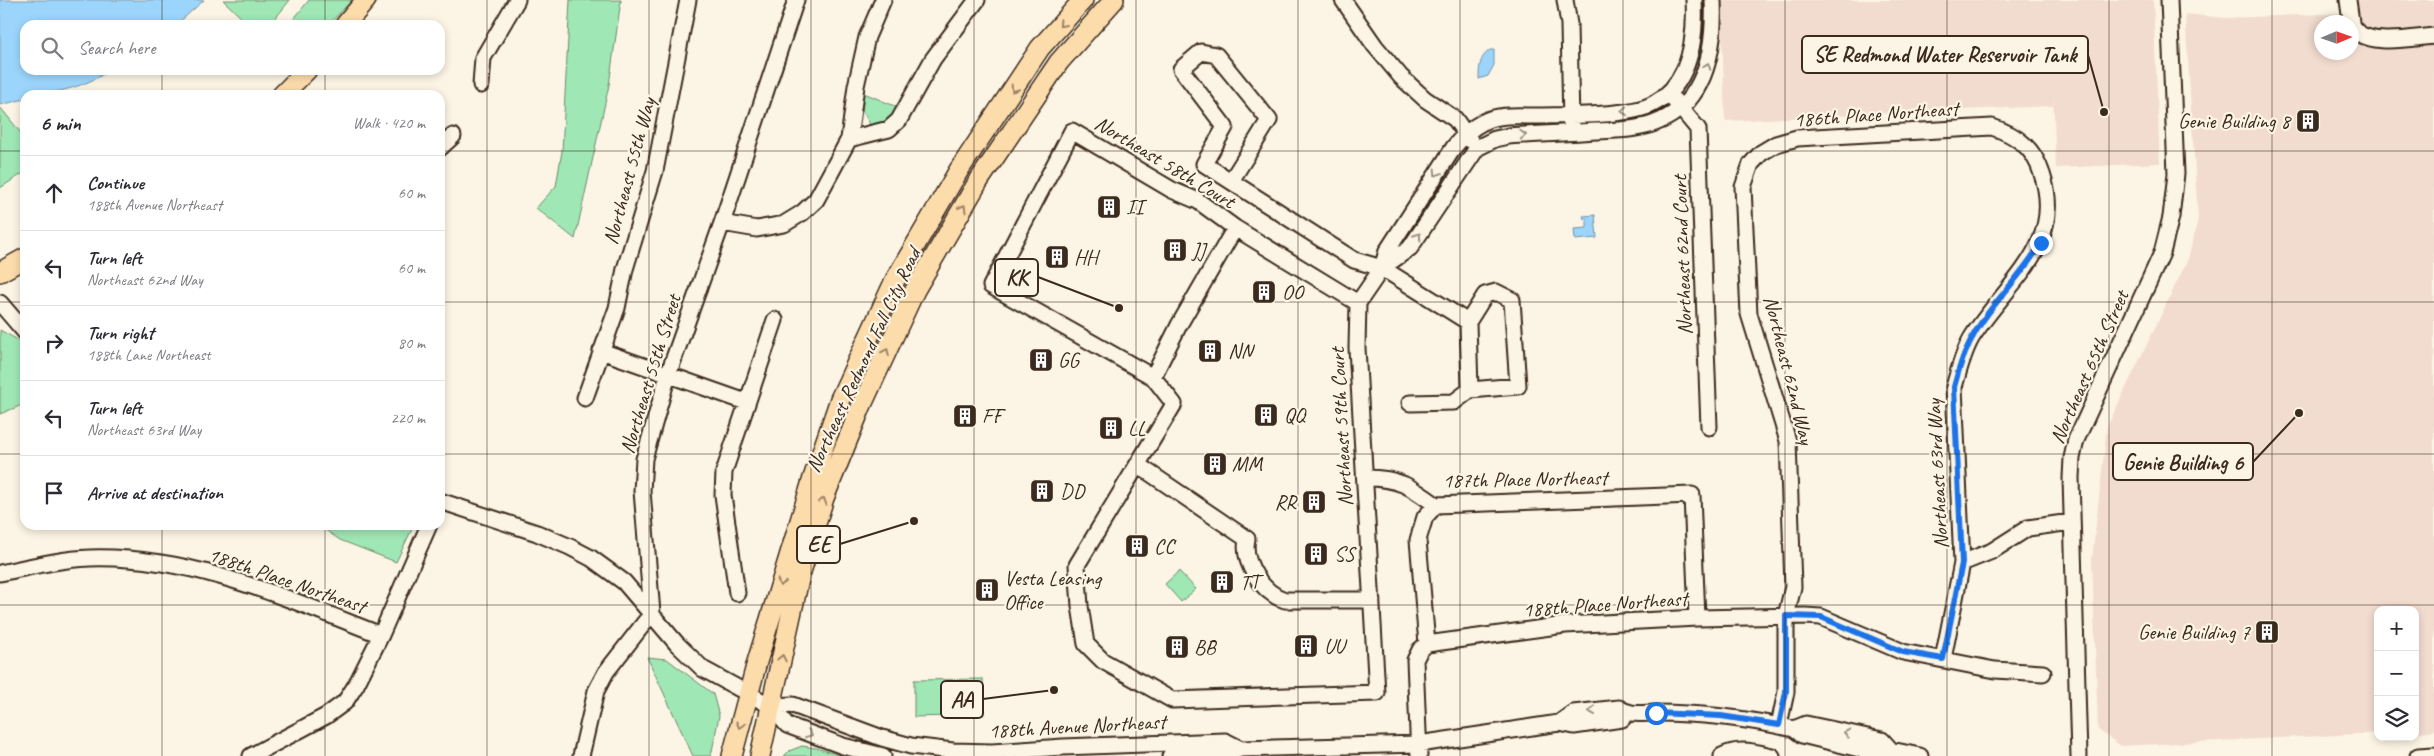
<!DOCTYPE html>
<meta charset="utf-8">
<style>
:root{--surface:#fff;--page:#f7f7f7;--text:#2b2b33;--muted:#7c7c81;--line:#e1e1e2}
body{margin:0;font-family:Caveat,sans-serif;background:var(--page);color:var(--text)}
.controls{position:absolute;right:15px;bottom:15px;display:grid;overflow:hidden;border-radius:10px;box-shadow:0 2px 8px #0003}
.controls button{width:45px;height:45px;display:grid;place-items:center;padding:0;border:0;border-bottom:1px solid var(--line);background:var(--surface);color:var(--text);font:25px sans-serif}
.compass{position:absolute;left:2314px;top:15px;width:45px;height:45px;border-radius:50%;background:var(--surface);box-shadow:0 2px 8px #0003;rotate:88deg}
.stop{position:absolute;width:15px;height:15px;margin:-11px;border:4px solid #1a73e8;border-radius:50%;background:#fff}
.stop.end{background:#1a73e8;border-color:#fff;box-shadow:0 1px 5px #0008}
.list{margin:0;padding:0;list-style:none}
h2{display:flex;justify-content:space-between;align-items:center;height:65px;margin:0;padding:0 20px;font-size:21px}
h2 small{font-size:16px;font-weight:400;color:var(--muted)}
.list li{display:grid;grid-template-columns:32px 1fr auto;gap:15px;align-items:center;box-sizing:border-box;height:75px;padding:0 20px;border-top:1px solid var(--line)}
.list b{display:block;font-size:19px;white-space:nowrap}
.list p{margin:0;font-size:16px;white-space:nowrap;color:var(--muted)}
.list em{font-size:16px;font-style:normal;color:var(--muted)}
.icon{flex:none;width:28px;height:28px;fill:none;stroke:currentColor;stroke-width:2;stroke-linecap:round;stroke-linejoin:round}
.map{position:relative;flex:none;width:2434px;height:756px;overflow:hidden}
.search{position:absolute;background:var(--surface);box-shadow:0 2px 8px #0003;left:20px;top:20px;width:425px;height:55px;display:flex;align-items:center;gap:12px;box-sizing:border-box;padding:0 18px;border-radius:15px;color:var(--muted);font-size:19px}
.panel{position:absolute;background:var(--surface);box-shadow:0 2px 8px #0003;left:20px;top:90px;width:425px;height:440px;border-radius:15px}
.map>svg:first-child{display:block}
</style>
<div class="map">
<svg width="2434" height="756" viewBox="0 0 2434 756">
<rect width="100%" height="100%" fill="#fcf5e5"/>
<filter id="ink" filterUnits="userSpaceOnUse"><feTurbulence type="fractalNoise" baseFrequency=".02" numOctaves="2"/><feDisplacementMap in="SourceGraphic" scale="10" xChannelSelector="R" yChannelSelector="G"/><feConvolveMatrix kernelMatrix="1 2 1 2 8 2 1 2 1" color-interpolation-filters="sRGB"/></filter>
<g filter="url(#ink)">
<!-- built -->
<path fill="#f2dcd0" fill-rule="evenodd" d="M1721 0H2153L2160 163 2056 168 2053 95V106L1725 121Z
M2349 0H2434V731L2415 732V610H2378V733L2121 746 2098 730 2092 559 2107 427 2188 259 2198 219 2185 14 2226 18 2348 13ZM2322 22H2352V52H2322Z"/>
<!-- green -->
<path fill="#9fe7b5" stroke="#6d886a" d="M223 0H290L270 25H249Z
M309 0H352L328 25H289Z
M570 0H621L609 85 575 239 536 208 556 186 562 151Z
M864 93 897 107 888 123 871 126 862 110Z
M0 107 25 138V172L0 188Z
M0 330 25 344V408L22 405 0 414Z
M318 525H414L396 562 340 540Z
M1179 571 1196 589 1181 602 1165 584Z
M647 657 667 659 713 694 719 716 711 756H693Z
M983 679 984 715 914 717V680Z
M802 746 816 748 842 756H784L789 751Z"/>
<!-- water -->
<path fill="#9cd5fc" stroke="#7591a3" d="M0 0H204L176 25H25V70H110C87 86 54 95 25 95V99L0 105Z
M1490 50H1494V65L1488 76 1479 79C1479 65 1480 57 1490 50Z
M1595 215 1597 238 1575 240 1574 229 1587 228V219H1584L1583 216Z"/>
<g fill="none" stroke-linecap="round" stroke-linejoin="round">
<defs>
<path id="minor" d="M1343 0 1375 46 1401 77 1425 99 1455 119 1470 140
M1565 0 1569 24 1571 124
M2348 0 2351 22
M2352 26C2365 48 2411 38 2434 36
M481 85 483 58 517 0
M1674 100 1698 129 1709 427
M1072 131 1172 190 1198 201 1235 228 1358 303 1357 348 1377 693 1172 700 1103 661 1086 644 1080 606 1077 565 1174 404 1153 377 991 286Z
M849 139 889 129 899 120 933 59 977 0
M440 148 453 136
M1231 181 1269 120 1216 55 1201 52 1181 69 1225 127 1204 164 1354 260 1382 268 1468 322
M722 223 757 229 784 224 802 213 816 200 849 139 856 86 867 37 883 0
M1382 268 1387 251 1454 147C1462 137 1471 128 1483 122 1498 114 1519 116 1535 116 1565 115 1629 117 1653 104 1691 84 1696 38 1694 0
M0 303 25 332
M1358 303 1382 268 1410 248 1477 148 1495 139 1509 136C1538 134 1567 133 1596 131 1618 130 1641 130 1660 121 1708 100 1715 46 1713 0
M601 351 746 402
M1153 377 1179 325 1235 228
M585 398 617 308 625 269 655 171 688 0
M1410 403 1454 402 1470 390 1468 322 1485 295 1496 292 1512 300 1518 386 1470 390
M1138 465 1247 539C1242 562 1262 593 1285 600H1372
M1366 478C1399 478 1410 486 1436 505L1692 495 1697 618
M440 501 537 533 570 547 591 558 624 582 677 644 703 669 771 706 787 725 843 746 883 756
M1962 563 1992 551 2028 528 2071 522
M0 573C29 567 60 559 90 558 192 555 288 599 381 635
M737 593 723 495 724 472 775 320
M1427 644 1565 625 1697 618 1805 616 1821 617 1903 652 1995 670 2043 673
M771 706 793 705 882 738 911 746 953 751 992 752 1063 747 1225 741 1241 749
M1559 723 1573 713 1619 708C1630 716 1642 713 1656 713 1702 713 1749 719 1794 729L1802 735 1880 754 1891 750 1920 756
M1779 725 1786 692V616L1793 587 1788 441 1749 314 1743 187 1751 164 1761 153 1776 144 1797 138 1992 127C2017 135 2034 148 2042 174 2066 245 2006 283 1972 337 1963 352 1959 370 1954 387L1962 563 1943 659
M1794 729 1806 724 1882 740 1891 750
M251 756 326 716 345 702 356 685 381 635 429 525
M581 756 596 691 606 672 652 613 642 491 644 459 668 375 722 223 796 0
M1170 756 1226 754 1241 749 1419 744 1559 723 1574 726 1622 719 1627 714
M1419 756 1415 660 1420 650 1427 644 1418 540 1425 517 1436 505
M1722 756C1739 747 1754 752 1772 756
M2079 756 2071 478 2072 458 2076 440 2162 253 2171 217 2176 174 2169 0
M2418 756 2434 755"/>
<path id="major" d="M345 25 366 0
M282 95 307 70
M0 272 25 258
M732 756 757 662 813 478 840 399 895 280 959 170 1040 48 1083 0
M760 756 800 575 824 498 861 407 915 290 978 182 1059 62 1114 0"/>
</defs>
<!-- minor casing -->
<use href="#minor" stroke="#3b2a1e" stroke-width="19"/>
<!-- major casing -->
<use href="#major" stroke="#3b2a1e" stroke-width="22"/>
<!-- minor -->
<use href="#minor" stroke="#fcf5e5" stroke-width="15"/>
<!-- major -->
<use href="#major" stroke="#fddcac" stroke-width="19"/>
</g>
<!-- one-way arrows -->
<defs><path id="oneway-chevron" d="M-2-3.5L2.5 0L-2 3.5" fill="none" stroke-width="1.6" stroke-linecap="round" stroke-linejoin="round" transform="scale(1.25)"/></defs>
<g stroke="#9c8365">
<use href="#oneway-chevron" transform="translate(1062 24) rotate(132)"/>
<use href="#oneway-chevron" transform="translate(1014 89) rotate(123)"/>
<use href="#oneway-chevron" transform="translate(963 208) rotate(-60)"/>
<use href="#oneway-chevron" transform="translate(886 352) rotate(-65)"/>
<use href="#oneway-chevron" transform="translate(823 501) rotate(-71)"/>
<use href="#oneway-chevron" transform="translate(781 583) rotate(107)"/>
<use href="#oneway-chevron" transform="translate(782 658) rotate(-78)"/>
<use href="#oneway-chevron" transform="translate(740 725) rotate(105)"/>
</g>
<g stroke="#9c9082">
<use href="#oneway-chevron" transform="translate(1707 66) rotate(-70)"/>
<use href="#oneway-chevron" transform="translate(1624 111) rotate(175)"/>
<use href="#oneway-chevron" transform="translate(1523 135) rotate(-3)"/>
<use href="#oneway-chevron" transform="translate(1437 173) rotate(123)"/>
<use href="#oneway-chevron" transform="translate(1418 236) rotate(-57)"/>
<use href="#oneway-chevron" transform="translate(1592 711) rotate(173)"/>
<use href="#oneway-chevron" transform="translate(1847 733) rotate(-168)"/>
<use href="#oneway-chevron" transform="translate(809 734) rotate(22)"/>
</g>
</g>
<g fill="none" stroke-linecap="round" stroke-linejoin="round" filter="url(#ink)">
<!-- route -->
<path stroke="#1a73e8" stroke-width="6" d="M1656 713 1721 716 1779 725 1786 692V616L1821 617 1903 652 1943 659 1962 563 1954 387C1958 371 1963 355 1971 340 1989 305 2021 278 2041 243"/>
</g>
<!-- grid -->
<path fill="none" stroke="#3b2a1e" stroke-width="1" stroke-opacity="0.55" d="M162 0V25M325 0V25M487 0V756M649 0V756M811 0V756M974 0V756M1136 0V756M1298 0V756M1460 0V756M1623 0V756M1785 0V756M1947 0V756M2109 0V756M2272 0V756M162 70V95M325 70V95M0 151H25M440 151H2434M0 302H25M440 302H2434M0 454H25M440 454H2434M162 525V756M325 525V756M0 605H2434"/>
<!-- icons -->
<defs>
<symbol id="building-square" viewBox="-11 -11 22 22"><rect x="-9" y="-9" width="18" height="18" rx="4" fill="#3b2a1e" stroke="#fcf5e5"/><path d="M-4-6H4V6H1V3H-1V6H-4ZM-2.5-4.3h1.7v1.8h-1.7ZM.8-4.3h1.7v1.8H.8ZM-2.5-1h1.7V.8h-1.7ZM.8-1h1.7V.8H.8Z" fill="#fff"/></symbol>
</defs>
<g fill-rule="evenodd">
<use href="#building-square" x="2294" y="107" width="28" height="28"/>
<use href="#building-square" x="1095" y="193" width="28" height="28"/>
<use href="#building-square" x="1161" y="236" width="28" height="28"/>
<use href="#building-square" x="1043" y="243" width="28" height="28"/>
<use href="#building-square" x="1250" y="278" width="28" height="28"/>
<use href="#building-square" x="1196" y="337" width="28" height="28"/>
<use href="#building-square" x="1027" y="346" width="28" height="28"/>
<use href="#building-square" x="1252" y="401" width="28" height="28"/>
<use href="#building-square" x="951" y="402" width="28" height="28"/>
<use href="#building-square" x="1097" y="414" width="28" height="28"/>
<use href="#building-square" x="1201" y="450" width="28" height="28"/>
<use href="#building-square" x="1028" y="477" width="28" height="28"/>
<use href="#building-square" x="1300" y="488" width="28" height="28"/>
<use href="#building-square" x="1123" y="532" width="28" height="28"/>
<use href="#building-square" x="1302" y="540" width="28" height="28"/>
<use href="#building-square" x="1208" y="568" width="28" height="28"/>
<use href="#building-square" x="973" y="576" width="28" height="28"/>
<use href="#building-square" x="2253" y="618" width="28" height="28"/>
<use href="#building-square" x="1292" y="632" width="28" height="28"/>
<use href="#building-square" x="1163" y="633" width="28" height="28"/>
</g>
<g text-anchor="middle" dominant-baseline="central" stroke-width="4.5" stroke-linejoin="round" paint-order="stroke">
<!-- street labels -->
<g font-size="21" fill="#3b2a1e" stroke="#fcf5e5">
<text transform="translate(1876 114) rotate(-4)">186th Place Northeast</text>
<text transform="translate(1165 162) rotate(31)">Northeast 58th Court</text>
<text transform="translate(629 171) rotate(-75)">Northeast 55th Way</text>
<text transform="translate(1682 255) rotate(-92)">Northeast 62nd Court</text>
<text transform="translate(863 360) rotate(-65)">Northeast Redmond Fall City Road</text>
<text transform="translate(2089 367) rotate(-66)">Northeast 65th Street</text>
<text transform="translate(1789 370) rotate(76)">Northeast 62nd Way</text>
<text transform="translate(650 374) rotate(-73)">Northeast 55th Street</text>
<text transform="translate(1341 427) rotate(-93)">Northeast 59th Court</text>
<text transform="translate(1937 474) rotate(-93)">Northeast 63rd Way</text>
<text transform="translate(1525 479) rotate(-1)">187th Place Northeast</text>
<text transform="translate(287 580) rotate(19)">188th Place Northeast</text>
<text transform="translate(1605 604) rotate(-4)">188th Place Northeast</text>
<text transform="translate(1077 726) rotate(-3)">188th Avenue Northeast</text>
</g>
<!-- poi labels -->
<g font-size="21" fill="#3b2a1e" stroke="#fcf5e5" text-anchor="start">
<text x="2290" y="121" text-anchor="end">Genie Building 8</text>
<text x="1126" y="207">II</text>
<text x="1192" y="250">JJ</text>
<text x="1074" y="257">HH</text>
<text x="1282" y="292">OO</text>
<text x="1228" y="351">NN</text>
<text x="1058" y="360">GG</text>
<text x="1284" y="415">QQ</text>
<text x="982" y="416">FF</text>
<text x="1128" y="428">LL</text>
<text x="1232" y="464">MM</text>
<text x="1060" y="491">DD</text>
<text x="1296" y="502" text-anchor="end">RR</text>
<text x="1154" y="546">CC</text>
<text x="1334" y="554">SS</text>
<text x="1004" y="578">Vesta Leasing<tspan x="1004" dy="24">Office</tspan></text>
<text x="1240" y="582">TT</text>
<text x="2250" y="632" text-anchor="end">Genie Building 7</text>
<text x="1324" y="646">UU</text>
<text x="1194" y="647">BB</text>
</g>
</g>
<!-- callouts -->
<path fill="none" stroke="#3b2a1e" stroke-width="2" d="M2104 112L2088 55M1119 308L1038 277M2299 413L2253 462M914 521L840 544M1054 690L983 699"/>
<g fill="#3b2a1e" stroke="#fcf5e5" stroke-width="2">
<circle cx="2104" cy="112" r="5"/>
<circle cx="1119" cy="308" r="5"/>
<circle cx="2299" cy="413" r="5"/>
<circle cx="914" cy="521" r="5"/>
<circle cx="1054" cy="690" r="5"/>
</g>
<g fill="#fcf5e5" stroke="#3b2a1e" stroke-width="2">
<rect x="1802" y="36" width="286" height="37" rx="5"/>
<rect x="995" y="259" width="43" height="37" rx="5"/>
<rect x="2113" y="443" width="140" height="37" rx="5"/>
<rect x="797" y="526" width="43" height="37" rx="5"/>
<rect x="941" y="681" width="42" height="37" rx="5"/>
</g>
<g font-size="22" text-anchor="middle" font-weight="bold" fill="#3b2a1e">
<text x="1945" y="62">SE Redmond Water Reservoir Tank</text>
<text x="1017" y="285">KK</text>
<text x="2183" y="470">Genie Building 6</text>
<text x="819" y="552">EE</text>
<text x="962" y="707">AA</text>
</g>
</svg>
<div class="controls">
<button>+</button>
<button>−</button>
<button><svg class="icon" aria-label="layers" viewBox="0 0 24 24"><path d="M12 4l9 5-9 5-9-5zM3 14l9 5 9-5"/></svg></button>
</div>
<svg class="compass" viewBox="-18 -18 36 36"><path d="M0-13l5 13h-10z" fill="#e53935"/><path d="M0 13l5-13h-10z" fill="#7c7c81"/></svg>
<div class="stop" style="left:1656px;top:713px"></div>
<div class="stop end" style="left:2041px;top:243px"></div>
<div class="search"><svg class="icon" aria-label="search" viewBox="0 0 24 24"><circle cx="10" cy="10" r="6"/><path d="M15 15l6 6"/></svg>Search here</div>
<section class="panel">
<h2>6 min<small>Walk · 420 m</small></h2>
<ul class="list">
<li><svg class="icon" aria-label="ahead" viewBox="0 0 24 24"><path d="M12 20V5M6 11l6-6 6 6"/></svg><div><b>Continue</b><p>188th Avenue Northeast</p></div><em>60 m</em></li>
<li><svg class="icon" aria-label="left" viewBox="0 0 24 24"><path d="M17 20v-9H6M10 6l-5 5 5 5"/></svg><div><b>Turn left</b><p>Northeast 62nd Way</p></div><em>60 m</em></li>
<li><svg class="icon" aria-label="right" viewBox="0 0 24 24"><path d="M7 20v-9h11M14 6l5 5-5 5"/></svg><div><b>Turn right</b><p>188th Lane Northeast</p></div><em>80 m</em></li>
<li><svg class="icon" aria-label="left" viewBox="0 0 24 24"><path d="M17 20v-9H6M10 6l-5 5 5 5"/></svg><div><b>Turn left</b><p>Northeast 63rd Way</p></div><em>220 m</em></li>
<li><svg class="icon" aria-label="arrive" viewBox="0 0 24 24"><path d="M6 21V4h12l-3 4 3 4H6"/></svg><div><b>Arrive at destination</b></div></li>
</ul>
</section>
</div>
